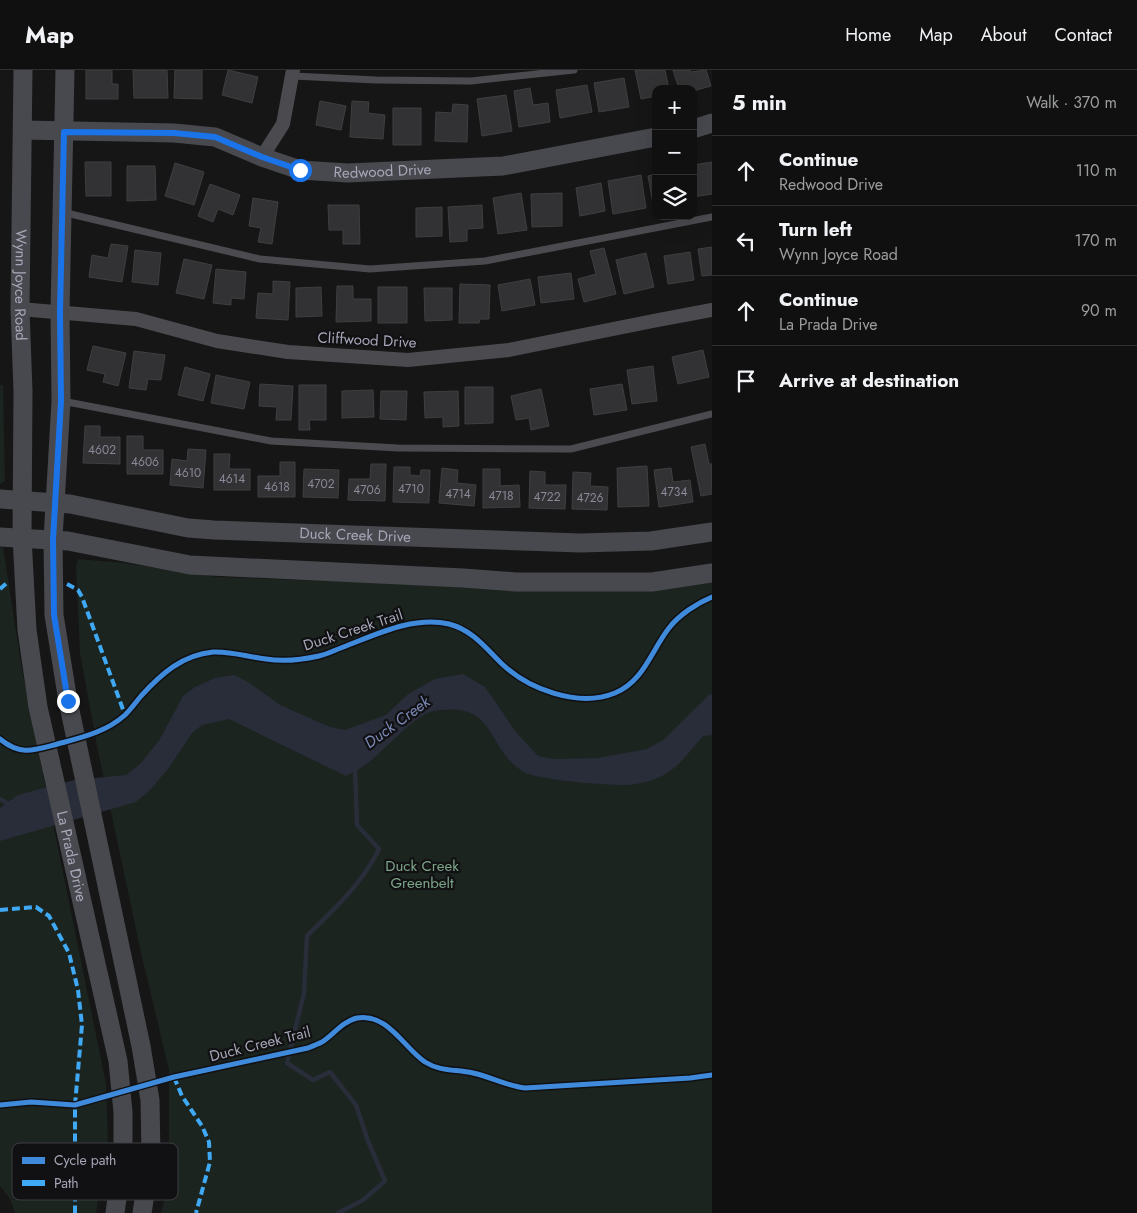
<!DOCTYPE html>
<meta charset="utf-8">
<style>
:root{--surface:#101010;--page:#1e1e1e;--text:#f1f3f6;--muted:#9c9d9f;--line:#303030}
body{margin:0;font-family:Jost,sans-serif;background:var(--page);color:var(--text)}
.controls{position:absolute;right:15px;top:15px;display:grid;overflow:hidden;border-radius:10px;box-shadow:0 5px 20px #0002}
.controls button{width:45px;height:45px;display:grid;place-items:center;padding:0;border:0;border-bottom:1px solid var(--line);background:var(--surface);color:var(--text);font:25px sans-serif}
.stop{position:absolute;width:15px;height:15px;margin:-11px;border:4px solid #1a73e8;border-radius:50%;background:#fff}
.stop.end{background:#1a73e8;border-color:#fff;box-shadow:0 1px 5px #0008}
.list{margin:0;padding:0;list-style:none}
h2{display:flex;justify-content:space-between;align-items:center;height:65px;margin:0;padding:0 20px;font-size:21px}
h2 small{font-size:16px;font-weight:400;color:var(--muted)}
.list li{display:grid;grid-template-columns:32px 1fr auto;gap:15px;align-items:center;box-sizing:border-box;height:70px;padding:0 20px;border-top:1px solid var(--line)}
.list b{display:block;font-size:19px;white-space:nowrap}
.list p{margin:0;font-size:16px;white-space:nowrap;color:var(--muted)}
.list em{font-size:16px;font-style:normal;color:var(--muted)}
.icon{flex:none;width:28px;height:28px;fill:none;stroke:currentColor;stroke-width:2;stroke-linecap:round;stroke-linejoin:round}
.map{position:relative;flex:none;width:712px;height:1143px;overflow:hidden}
header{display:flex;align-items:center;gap:30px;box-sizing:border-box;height:70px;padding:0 25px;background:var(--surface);border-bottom:1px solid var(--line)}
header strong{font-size:24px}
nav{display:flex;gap:28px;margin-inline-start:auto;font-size:18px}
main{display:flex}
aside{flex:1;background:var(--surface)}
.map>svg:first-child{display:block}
</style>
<header>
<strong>Map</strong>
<nav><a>Home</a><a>Map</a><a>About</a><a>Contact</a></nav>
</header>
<main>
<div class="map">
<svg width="712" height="1143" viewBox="0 0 712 1143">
<rect width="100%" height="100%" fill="#161616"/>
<!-- green -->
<path fill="#1c241f" d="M0 315H3L5 411 0 414Z
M0 477H3L22 600 106 1014 108 1069 96 1143H15L10 1129 0 1116Z
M78 489 123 493 217 507 295 510 404 512 550 518 670 519 712 511V1143H161L169 1112V1000L141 883 97 676 80 583 76 497Z"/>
<!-- water -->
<path fill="#282d39" d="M463 604 485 617 516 662 538 686 554 689 598 688 647 679 663 670 710 624 712 625V665L703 666C688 683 677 701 655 709 648 712 637 714 629 715 612 716 537 710 524 702 484 678 499 631 434 641 415 644 385 680 369 692 362 698 353 702 346 706L229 649 202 655 192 663 168 699 150 720 136 732 0 771V738L18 725 74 710 126 705 141 693 160 669 183 626 195 617 215 608 234 605 248 612 280 635 330 657 345 660 386 645 408 624 435 609Z"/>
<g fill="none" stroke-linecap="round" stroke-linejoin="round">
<!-- stream -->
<path stroke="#282d39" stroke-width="4.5" d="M0 729 12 736
M338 1143 363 1130 385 1111 368 1071 356 1035 330 1002 313 1010 287 993 304 923 307 866C334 839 362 814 379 779L357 755 355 697"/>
</g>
<!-- building -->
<path fill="#323234" stroke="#3f3f42" d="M86 0H112V14H118V29H86Z
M133 0H167L168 28H134Z
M175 0H202V29L174 28Z
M228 0 258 7 252 33 222 25Z
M635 0H665L669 19H656V26L641 29Z
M673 0H690L691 2 706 0 711 16 693 21V19H679Z
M624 8 629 37 599 42 594 13Z
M587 15 592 42 560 48 556 20Z
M530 18 533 35 548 33 550 52 519 57 514 21Z
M506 25 512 61 482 66 477 29Z
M320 31 346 36 341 60 316 55Z
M352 31 369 32 368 43 385 45 383 69 350 67Z
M453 34 468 35 467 72 435 71 436 42 452 43Z
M393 38H421V75H393Z
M85 92H111V126H86Z
M712 92V124L693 127V95Z
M175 93 204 102 194 135 165 126Z
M127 96H155L156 130 127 131Z
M656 104V132L653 133 648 106Z
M641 105 646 138 613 144 608 111Z
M601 113 605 141 580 146 576 118Z
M210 114 240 125 233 145 218 139 213 152 198 146Z
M521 123 527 160 498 164 493 128Z
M562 123V156L532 157 531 124Z
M253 128 278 132 272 174 258 172 261 158 249 156Z
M328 135H359L360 174H343V160H329Z
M482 135 483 158 467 159V171L450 172 448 137Z
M442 137V166L416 167V138Z
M111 174 128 176 122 212 89 207 92 185 108 188Z
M712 177V205L702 206 698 179Z
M604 178 616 224 584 232 578 209 596 204 590 181Z
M135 180 161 183 158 215 132 212Z
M690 182 694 210 668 214 664 186Z
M646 183 654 217 624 224 616 190Z
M184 189 212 195 204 229 176 223Z
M216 199 246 202 244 229 231 228V235L213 233Z
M571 203 574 229 541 233 538 207Z
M530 209 535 235 502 241 498 215Z
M273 211 290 212 288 250 256 248 258 223 273 224Z
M460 214 490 215 489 249H480L479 253H459Z
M337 216H353V229H371V251L336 252Z
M321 217 322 246 296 247V218Z
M378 217H407V253H378Z
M424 218H452V250L425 251Z
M93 276 126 283 118 316 103 312 105 304 87 300Z
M703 280 709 307 678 314 672 287Z
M134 281 165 285 161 310 148 309 146 320 129 318Z
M653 296 657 331 632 334 627 300Z
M185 297 210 304 203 331 178 325Z
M216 305 250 312 244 339 211 333Z
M260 314 293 316 291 350H276L277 337 259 336Z
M622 314 627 340 594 345 590 319Z
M299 315H326V350H309L310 360H299Z
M465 317H493V353L465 354Z
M541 319 549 356 531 360 529 348 516 350 511 326Z
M373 320 374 347 342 348V321Z
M381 321H407L406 350 380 349Z
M458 321 459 356 443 357V347L425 348 424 322Z
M85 356H100V367H120V394L83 393Z
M127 366H143V380H163V404H127Z
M705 374 709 394H712V424L701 426 691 377Z
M188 379 206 380 203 418 170 415 172 389 187 391Z
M214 384H230L229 399H250V420H214Z
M280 392H295V427H258V406H280Z
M371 394H386L385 431 348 430 349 409H370Z
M647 396 649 436 618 437 617 398Z
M394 397H410V405L420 406 421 400H430L429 433 393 432Z
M442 398 458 400 457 413 476 415 474 436 439 433Z
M671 398 673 412 690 410 693 432 659 437 654 400Z
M304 399 339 400 338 428 303 427Z
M483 399H500V416L519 415 520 437 483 438Z
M530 401 545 402V415H566L565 439 529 438Z
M573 402 591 403 590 416 608 417 607 440 572 439Z"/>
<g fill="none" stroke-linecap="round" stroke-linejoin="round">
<!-- lane -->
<path stroke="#4b4a4f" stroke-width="7" d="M293 6 376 10 471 11 574 0
M62 142 260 189 370 199 485 191 712 147
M62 331 271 371 398 378 571 379 712 344"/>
<!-- street -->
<path stroke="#4b4a4f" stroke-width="14" d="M262 87 283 54 293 0
M20 239 136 249 217 271 288 282 408 290 509 280 653 251 712 240"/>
<!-- secondary -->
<g stroke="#48494e" stroke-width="19">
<path id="s1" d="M23 0 20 239 23 321 22 467 27 560 38 637 118 991 123 1042V1084L115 1143"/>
<path d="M65 0 60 242 61 331 53 469 54 545 68 631 141 976 150 1030 151 1086 142 1143"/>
<path d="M693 59 712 53"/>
<path id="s2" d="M23 60 174 63 215 67 262 87 300 100 348 103 503 96 656 67"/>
<path id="s3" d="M0 429 70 434 188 458 214 460 580 473 651 471 712 462"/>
<path d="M0 467 68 471 190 495 463 508 516 512H652L712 503"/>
</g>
<!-- quiet -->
<path stroke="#3fa9f5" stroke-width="4" stroke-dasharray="8 4" stroke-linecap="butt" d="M67 514 78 520 82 527 125 645
M0 519 9 511
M0 840 36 837 49 846 69 883 78 920 82 955 75 1035V1143
M174 1007 182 1026 202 1056 209 1072 210 1092 196 1143"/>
<defs>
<path id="cycleway" d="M0 669C19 685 32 681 54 675 79 668 105 663 125 645 131 639 136 632 141 626 161 604 182 585 213 582 231 581 248 587 266 589 284 592 301 590 319 586 328 584 337 579 346 576 377 564 414 546 449 554 472 560 485 577 501 593 528 619 578 638 615 623 644 611 651 581 669 558 679 545 697 533 712 527
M0 1035 31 1032 75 1035 174 1007 308 978C313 976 318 974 322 972 333 965 343 951 357 948 388 943 403 977 425 992 441 1002 456 999 473 1003 491 1007 507 1016 525 1018L690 1008 712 1005"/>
</defs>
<!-- cycleway casing -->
<use href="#cycleway" stroke="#111012" stroke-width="8"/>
<!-- cycleway -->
<use href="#cycleway" stroke="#408adc" stroke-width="5"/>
</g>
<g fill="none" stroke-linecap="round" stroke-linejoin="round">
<!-- route -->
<path stroke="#1a73e8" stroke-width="6" d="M68 631 54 545 53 470 61 331 60 242 64 62 174 63 215 67 262 87 300 100"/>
</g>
<g text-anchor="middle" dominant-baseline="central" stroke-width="4.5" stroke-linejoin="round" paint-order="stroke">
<!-- number labels -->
<g font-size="12" fill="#898a97">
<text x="102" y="380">4602</text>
<text x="145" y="392">4606</text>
<text x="188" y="403">4610</text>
<text x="232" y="409">4614</text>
<text x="321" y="414">4702</text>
<text x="277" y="417">4618</text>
<text x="411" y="419">4710</text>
<text x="367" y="420">4706</text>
<text x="674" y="422">4734</text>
<text x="458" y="424">4714</text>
<text x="501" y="426">4718</text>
<text x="547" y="427">4722</text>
<text x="590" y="428">4726</text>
</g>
<!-- street labels -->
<g font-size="15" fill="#a6a7b8" stroke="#111012">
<text stroke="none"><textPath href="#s2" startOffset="366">Redwood Drive</textPath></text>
<text stroke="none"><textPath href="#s1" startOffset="215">Wynn Joyce Road</textPath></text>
<text transform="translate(367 270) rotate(3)">Cliffwood Drive</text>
<text stroke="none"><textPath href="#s3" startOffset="358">Duck Creek Drive</textPath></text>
<text transform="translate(353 560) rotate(-18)">Duck Creek Trail</text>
<text stroke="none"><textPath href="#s1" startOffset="791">La Prada Drive</textPath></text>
<text transform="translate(260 974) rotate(-14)">Duck Creek Trail</text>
</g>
<!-- park labels -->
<g font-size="15" fill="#7ca58a" stroke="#111012">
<text x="422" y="796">Duck Creek<tspan x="422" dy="17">Greenbelt</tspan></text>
</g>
<!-- water labels -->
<g font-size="16" font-style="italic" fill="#7b89b6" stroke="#111012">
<text transform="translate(397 652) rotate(-36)">Duck Creek</text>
</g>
</g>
<!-- legend -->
<rect x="12" y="1073" width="166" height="57" rx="8" fill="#111012" stroke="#3e3d44" stroke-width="1"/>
<rect x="22" y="1087" width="23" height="7" fill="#408adc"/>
<rect x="22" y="1110" width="23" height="6" fill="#3fa9f5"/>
<g font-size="14" fill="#a6a7b8">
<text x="54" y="1095">Cycle path</text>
<text x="54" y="1118">Path</text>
</g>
</svg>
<div class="controls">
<button>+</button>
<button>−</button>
<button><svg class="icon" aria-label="layers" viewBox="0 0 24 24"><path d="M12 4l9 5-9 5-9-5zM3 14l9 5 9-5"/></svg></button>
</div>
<div class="stop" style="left:300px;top:100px"></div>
<div class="stop end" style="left:68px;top:631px"></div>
</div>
<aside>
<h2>5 min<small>Walk · 370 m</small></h2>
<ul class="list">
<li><svg class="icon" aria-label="ahead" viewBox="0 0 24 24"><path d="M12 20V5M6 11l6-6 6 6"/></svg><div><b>Continue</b><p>Redwood Drive</p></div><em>110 m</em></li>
<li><svg class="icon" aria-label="left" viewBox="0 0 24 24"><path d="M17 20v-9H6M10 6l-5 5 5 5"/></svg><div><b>Turn left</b><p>Wynn Joyce Road</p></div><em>170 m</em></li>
<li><svg class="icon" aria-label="ahead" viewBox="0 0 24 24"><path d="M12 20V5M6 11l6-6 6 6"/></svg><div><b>Continue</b><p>La Prada Drive</p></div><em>90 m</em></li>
<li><svg class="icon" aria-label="arrive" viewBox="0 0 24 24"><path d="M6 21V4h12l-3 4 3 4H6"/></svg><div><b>Arrive at destination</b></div></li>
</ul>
</aside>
</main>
